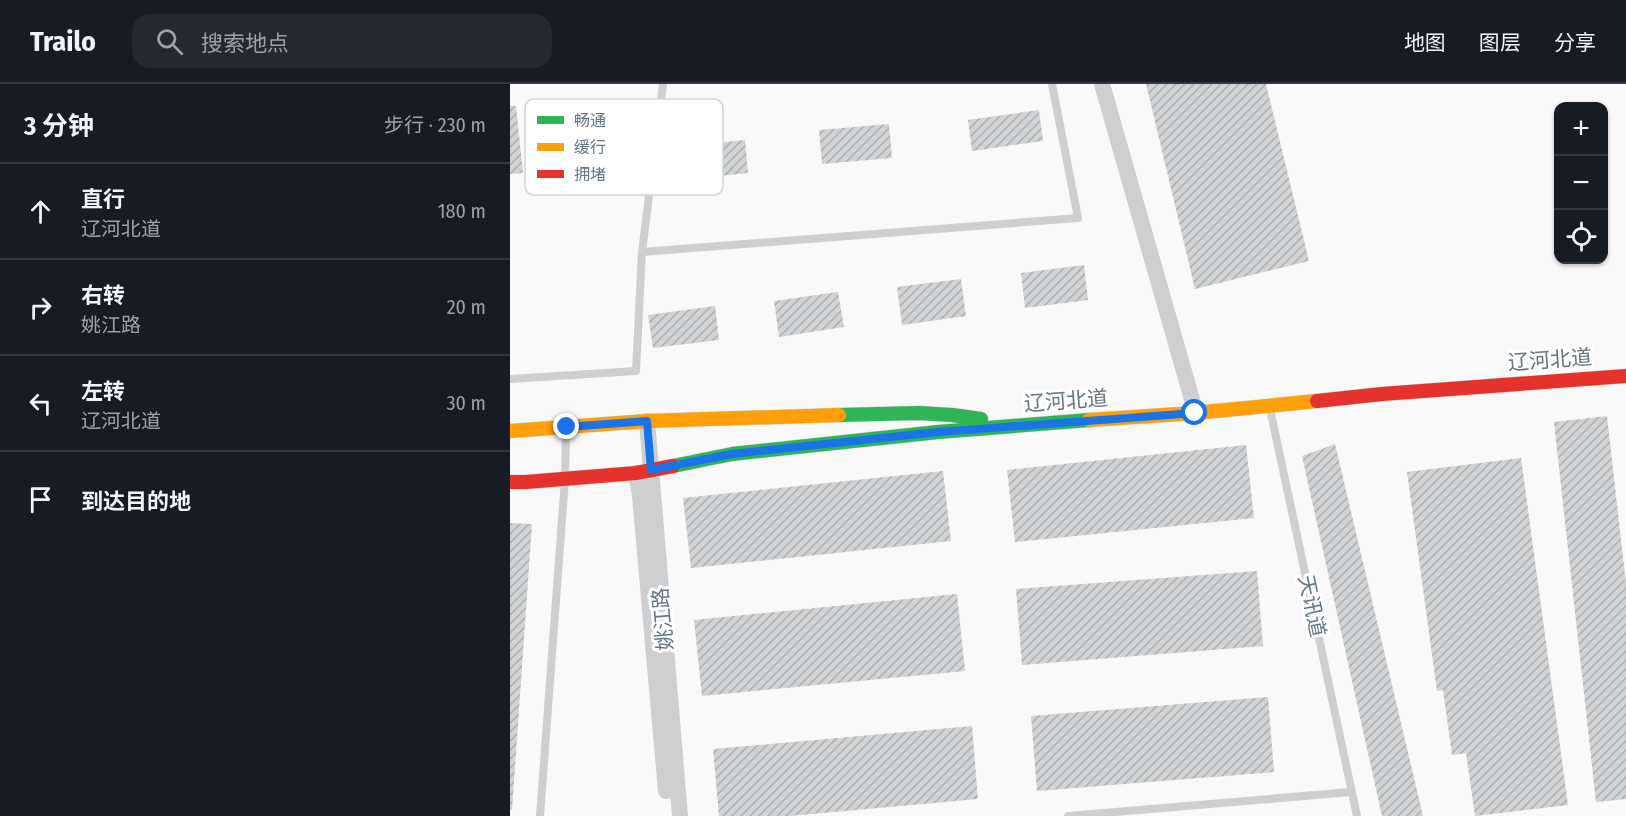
<!DOCTYPE html>
<html lang="zh">
<meta charset="utf-8">
<style>
:root{--surface:#171b24;--page:#242831;--text:#f1f3f6;--muted:#9ea1a6;--line:#363941}
body{margin:0;font-family:"Fira Sans Condensed","Noto Sans SC",sans-serif;background:var(--page);color:var(--text)}
.controls{position:absolute;right:18px;top:18px;display:grid;overflow:hidden;border-radius:12px;box-shadow:0 2px 4px #0004}
.controls button{width:54px;height:54px;display:grid;place-items:center;padding:0;border:0;border-bottom:2px solid var(--line);background:var(--surface);color:var(--text);font:30px sans-serif}
.stop{position:absolute;width:18px;height:18px;margin:-14px;border:4px solid #1a73e8;border-radius:50%;background:#fff}
.stop.end{background:#1a73e8;border-color:#fff;box-shadow:0 2px 6px #0008}
.list{margin:0;padding:0;list-style:none}
h2{display:flex;justify-content:space-between;align-items:center;height:78px;margin:0;padding:0 24px;font-size:26px}
h2 small{font-size:20px;font-weight:400;color:var(--muted)}
.list li{display:grid;grid-template-columns:39px 1fr auto;gap:18px;align-items:center;box-sizing:border-box;height:96px;padding:0 24px;border-top:2px solid var(--line)}
.list b{display:block;font-size:22px;white-space:nowrap}
.list p{margin:0;font-size:20px;white-space:nowrap;color:var(--muted)}
.list em{font-size:20px;font-style:normal;color:var(--muted)}
.icon{flex:none;width:33px;height:33px;fill:none;stroke:currentColor;stroke-width:2;stroke-linecap:round;stroke-linejoin:round}
.map{position:relative;flex:none;width:1116px;height:732px;overflow:hidden}
header{display:flex;align-items:center;gap:36px;box-sizing:border-box;height:84px;padding:0 30px;background:var(--surface);border-bottom:2px solid var(--line)}
header strong{font-size:28px}
nav{display:flex;gap:33px;margin-inline-start:auto;font-size:21px}
.search{width:420px;height:54px;background:var(--page);display:flex;align-items:center;gap:15px;box-sizing:border-box;padding:0 21px;border-radius:18px;color:var(--muted);font-size:22px}
main{display:flex}
aside{flex:1;background:var(--surface)}
.map>svg:first-child{display:block}
</style>
<header>
<strong>Trailo</strong>
<div class="search"><svg class="icon" aria-label="search" viewBox="0 0 24 24"><circle cx="10" cy="10" r="6"/><path d="M15 15l6 6"/></svg>搜索地点</div>
<nav><a>地图</a><a>图层</a><a>分享</a></nav>
</header>
<main>
<aside>
<h2>3 分钟<small>步行 · 230 m</small></h2>
<ul class="list">
<li><svg class="icon" aria-label="ahead" viewBox="0 0 24 24"><path d="M12 20V5M6 11l6-6 6 6"/></svg><div><b>直行</b><p>辽河北道</p></div><em>180 m</em></li>
<li><svg class="icon" aria-label="right" viewBox="0 0 24 24"><path d="M7 20v-9h11M14 6l5 5-5 5"/></svg><div><b>右转</b><p>姚江路</p></div><em>20 m</em></li>
<li><svg class="icon" aria-label="left" viewBox="0 0 24 24"><path d="M17 20v-9H6M10 6l-5 5 5 5"/></svg><div><b>左转</b><p>辽河北道</p></div><em>30 m</em></li>
<li><svg class="icon" aria-label="arrive" viewBox="0 0 24 24"><path d="M6 21V4h12l-3 4 3 4H6"/></svg><div><b>到达目的地</b></div></li>
</ul>
</aside>
<div class="map">
<svg width="1116" height="732" viewBox="0 0 1116 732">
<defs>
<pattern id="building-hatch" width="6" height="6" patternUnits="userSpaceOnUse" patternTransform="scale(1.5)"><rect width="6" height="6" fill="#d0d2d3"/><path d="M-1 1l2-2M0 6l6-6M5 7l2-2" fill="none" stroke="#acafb1"/></pattern>
</defs>
<rect width="100%" height="100%" fill="#f9f9f9"/>
<!-- building -->
<path fill="url(#building-hatch)" d="M636 0H756L799 177 685 205Z
M0 22H6L13 89 0 90Z
M529 26 533 57 462 67 458 36Z
M379 40 382 74 312 80 309 46Z
M235 56 238 89 159 97 156 64Z
M574 181 578 216 515 224 511 189Z
M451 195 456 232 392 241 387 203Z
M328 208 334 243 269 253 264 217Z
M205 222 209 256 143 264 138 231Z
M1097 332 1116 500V715L1086 718 1044 338Z
M825 360 913 732H872L792 372Z
M736 361 744 434 505 458 497 386Z
M1011 374 1058 721 965 732 956 669 942 671 933 606 927 607 897 388Z
M433 387 441 457 181 484 173 414Z
M0 439 22 440 2 726H0Z
M747 487 753 562 512 581 506 505Z
M447 510 455 587 192 612 184 536Z
M758 613 764 688 527 707 521 632Z
M462 642 468 715 280 732H209L203 665Z"/>
<g fill="none" stroke-linecap="round" stroke-linejoin="round">
<defs>
<path id="fast" d="M329 331 409 329 442 331 471 335
M163 382 222 370 428 348 579 336"/>
<path id="slow" d="M579 336 685 329 807 317
M0 347 137 337 329 331"/>
<path id="jam" d="M807 317 872 310 1116 292
M0 398H16L126 389 163 382"/>
</defs>
<!-- fast casing -->
<use href="#fast" stroke="#d5d6d7" stroke-width="15"/>
<!-- slow casing -->
<use href="#slow" stroke="#d5d6d7" stroke-width="15"/>
<!-- jam casing -->
<use href="#jam" stroke="#d5d6d7" stroke-width="15"/>
<!-- lane -->
<path stroke="#cecfd0" stroke-width="8" d="M132 168 568 134 542 0
M0 295 126 287 132 168 153 0
M760 325 847 732
M30 732 55 395 56 346
M558 732 841 708"/>
<!-- street -->
<path stroke="#cecfd0" stroke-width="16" d="M592 0 683 319
M137 337 170 732
M126 389 130 412 156 707"/>
<!-- fast -->
<use href="#fast" stroke="#30b455" stroke-width="14"/>
<!-- slow -->
<use href="#slow" stroke="#ff9f0a" stroke-width="14"/>
<!-- jam -->
<use href="#jam" stroke="#e5322d" stroke-width="14"/>
</g>
<g fill="none" stroke-linecap="round" stroke-linejoin="round">
<!-- route -->
<path stroke="#1a73e8" stroke-width="8" d="M57 343 137 337 141 386 222 370 428 348 685 329"/>
</g>
<g text-anchor="middle" dominant-baseline="central" stroke-width="6" stroke-linejoin="round" paint-order="stroke">
<!-- street labels -->
<g font-size="21" fill="#657683" stroke="#fff">
<text transform="translate(1040 276) rotate(-4)">辽河北道</text>
<text transform="translate(556 317) rotate(-4)">辽河北道</text>
<text transform="translate(802 522) rotate(78)">天讯道</text>
<text transform="translate(153 535) rotate(-95)">姚江路</text>
</g>
</g>
<!-- legend -->
<rect x="15" y="15" width="198" height="96" rx="9" fill="#fff" stroke="#d1d6da" stroke-width="1.5"/>
<rect x="27" y="32" width="27" height="8" fill="#30b455"/>
<rect x="27" y="59" width="27" height="8" fill="#ff9f0a"/>
<rect x="27" y="86" width="27" height="8" fill="#e5322d"/>
<g font-size="16" fill="#657683">
<text x="64" y="42">畅通</text>
<text x="64" y="69">缓行</text>
<text x="64" y="96">拥堵</text>
</g>
</svg>
<div class="controls">
<button>+</button>
<button>−</button>
<button><svg class="icon" aria-label="locate" viewBox="0 0 24 24"><circle cx="12" cy="12" r="6"/><path d="M12 2v4M12 18v4M2 12h4M18 12h4"/></svg></button>
</div>
<div class="stop" style="left:685px;top:329px"></div>
<div class="stop end" style="left:57px;top:343px"></div>
</div>
</main>
